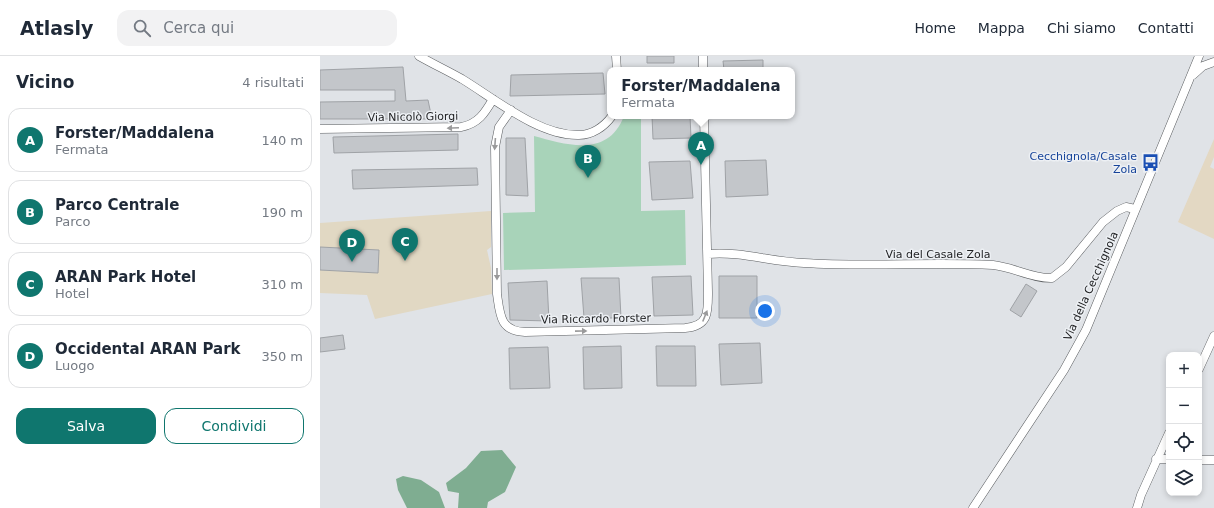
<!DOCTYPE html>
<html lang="it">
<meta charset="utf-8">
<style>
:root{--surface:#fff;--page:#f2f2f3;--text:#1f2937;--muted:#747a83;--line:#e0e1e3;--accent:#0f766e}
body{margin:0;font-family:"DejaVu Sans",sans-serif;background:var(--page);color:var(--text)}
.controls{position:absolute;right:12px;bottom:12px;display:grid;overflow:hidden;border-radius:8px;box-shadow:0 2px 6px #0003}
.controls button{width:36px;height:36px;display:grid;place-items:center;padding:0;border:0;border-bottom:1px solid var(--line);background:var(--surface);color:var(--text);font:20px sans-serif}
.you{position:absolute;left:445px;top:255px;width:14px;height:14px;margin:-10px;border:3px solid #fff;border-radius:50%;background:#1a73e8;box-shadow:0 0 0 6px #1a73e833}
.badge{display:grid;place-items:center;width:26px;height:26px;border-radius:50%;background:var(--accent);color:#fff;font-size:13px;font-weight:700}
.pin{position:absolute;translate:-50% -33px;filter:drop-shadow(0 1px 2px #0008)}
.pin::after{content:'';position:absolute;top:21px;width:14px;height:12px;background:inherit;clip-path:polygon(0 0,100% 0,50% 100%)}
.popup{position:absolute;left:287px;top:11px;width:188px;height:52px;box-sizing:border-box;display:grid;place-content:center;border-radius:8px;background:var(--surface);filter:drop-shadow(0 1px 3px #0005);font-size:13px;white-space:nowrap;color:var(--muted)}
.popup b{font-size:15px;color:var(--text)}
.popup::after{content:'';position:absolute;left:50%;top:100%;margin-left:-8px;border:8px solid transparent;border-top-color:var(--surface)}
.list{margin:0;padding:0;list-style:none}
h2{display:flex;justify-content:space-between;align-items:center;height:52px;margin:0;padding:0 16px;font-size:17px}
h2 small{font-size:13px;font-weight:400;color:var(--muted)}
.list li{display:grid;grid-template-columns:26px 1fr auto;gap:12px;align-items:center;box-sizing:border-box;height:64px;margin:0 8px 8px;padding:0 8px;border:1px solid var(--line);border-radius:12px}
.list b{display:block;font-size:15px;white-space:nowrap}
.list p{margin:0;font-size:13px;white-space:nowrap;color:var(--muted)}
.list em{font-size:13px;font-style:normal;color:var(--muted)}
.actions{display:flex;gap:8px;padding:12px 16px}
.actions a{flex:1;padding:9px 0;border:1px solid var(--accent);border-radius:12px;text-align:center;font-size:14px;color:var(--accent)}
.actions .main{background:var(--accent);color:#fff}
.icon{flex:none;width:22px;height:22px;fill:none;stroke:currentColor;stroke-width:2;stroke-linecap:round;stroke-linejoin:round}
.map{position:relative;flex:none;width:894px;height:452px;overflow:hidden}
header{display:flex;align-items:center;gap:24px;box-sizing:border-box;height:56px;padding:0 20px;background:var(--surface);border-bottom:1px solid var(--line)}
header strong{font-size:19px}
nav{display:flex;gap:22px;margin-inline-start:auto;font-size:14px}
.search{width:280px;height:36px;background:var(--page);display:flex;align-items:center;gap:10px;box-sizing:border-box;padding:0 14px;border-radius:12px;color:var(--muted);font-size:15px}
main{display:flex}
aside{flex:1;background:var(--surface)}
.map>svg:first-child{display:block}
</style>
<header>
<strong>Atlasly</strong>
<div class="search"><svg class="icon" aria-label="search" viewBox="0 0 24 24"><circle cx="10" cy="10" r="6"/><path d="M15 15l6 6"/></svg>Cerca qui</div>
<nav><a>Home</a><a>Mappa</a><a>Chi siamo</a><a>Contatti</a></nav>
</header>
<main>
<aside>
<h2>Vicino<small>4 risultati</small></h2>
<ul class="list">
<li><span class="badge">A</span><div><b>Forster/Maddalena</b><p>Fermata</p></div><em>140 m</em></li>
<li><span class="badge">B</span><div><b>Parco Centrale</b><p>Parco</p></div><em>190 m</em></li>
<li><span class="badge">C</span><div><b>ARAN Park Hotel</b><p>Hotel</p></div><em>310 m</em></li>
<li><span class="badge">D</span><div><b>Occidental ARAN Park</b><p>Luogo</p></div><em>350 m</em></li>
</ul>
<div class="actions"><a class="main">Salva</a><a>Condividi</a></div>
</aside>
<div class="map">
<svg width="894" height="452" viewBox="0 0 894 452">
<rect width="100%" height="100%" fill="#e0e3e7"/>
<!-- commercial -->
<path fill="#e1d8c3" d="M171 155V191L167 194 171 212 172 238 55 263 47 239 0 237V167Z"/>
<!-- industrial -->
<path fill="#e3d8c3" d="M894 83V101L890 111 894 113V183L858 166Z"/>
<!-- green -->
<path fill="#a8d3b9" d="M304 60H321V155L365 154 366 209 184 214 183 157 215 156 214 80C247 89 288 102 304 60Z"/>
<!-- forest -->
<path fill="#7fad91" d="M182 394 196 411 185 436 168 446 167 452H138L139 437 128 435 126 427 146 412 161 395Z
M83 420 101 424 119 436 125 452H87L78 434 76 423Z"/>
<!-- building -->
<path fill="#c3c6ca" stroke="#9fa2a6" d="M327 0H354V7H327Z
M443 4V14H404L403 5Z
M83 11 86 45 108 44 112 63H0V46L75 45V34H0V14Z
M283 17 285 38 190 40 191 19Z
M332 60H370L371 82 333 83Z
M138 78V94L14 97 13 81Z
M186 82H205L208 140 186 139Z
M446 104 448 139 406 141 405 105Z
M370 105 373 142 332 144 329 106Z
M157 112 158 129 33 133 32 114Z
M0 191 59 194 58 217 0 214Z
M371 220 373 259 334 260 332 221Z
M399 220H437V262H399Z
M261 222H299L301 262H264Z
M227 225 229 265 190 264 188 227Z
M706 228 717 235 701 261 690 254Z
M23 279 25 293 0 296V282Z
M440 287 442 327 401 329 399 288Z
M301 290 302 332 264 333 263 291Z
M336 290H375L376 330H337Z
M228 291 230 332 190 333 189 292Z"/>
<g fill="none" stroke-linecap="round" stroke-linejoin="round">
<defs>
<path id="minor" d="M99 0C113 8 128 15 142 23 175 43 219 80 259 79 272 79 284 71 292 60
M296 0 297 14
M383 0V14
M873 19 883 10 894 6
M191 54 179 71 175 91 177 238C180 259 180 275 205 276L365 272C389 270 388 256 388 236L384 60
M0 73 141 71C158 68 165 57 173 43
M388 198C420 195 452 206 484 207 547 211 610 206 673 209 693 211 713 223 732 222L746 211 783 166 797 155 806 151 815 153
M879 313 894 280
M836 403H849
M879 404H894
M653 452 744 314 766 274 879 0
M817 452 821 439 849 377"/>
</defs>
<!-- minor casing -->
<use href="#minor" stroke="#5a5d60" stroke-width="9"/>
<!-- minor -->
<use href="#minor" stroke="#fff" stroke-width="8"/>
</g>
<!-- one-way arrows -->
<defs><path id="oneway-solid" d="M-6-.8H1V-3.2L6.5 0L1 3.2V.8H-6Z"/></defs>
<g fill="#9a9a9b">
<use href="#oneway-solid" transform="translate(133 72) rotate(178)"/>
<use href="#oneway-solid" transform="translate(175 88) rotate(94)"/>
<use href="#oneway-solid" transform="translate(177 218) rotate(90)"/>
<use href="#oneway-solid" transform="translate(385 260) rotate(-68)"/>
<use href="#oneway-solid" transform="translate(261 275) rotate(-1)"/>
</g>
<!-- icons -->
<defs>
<symbol id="bus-bare" viewBox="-9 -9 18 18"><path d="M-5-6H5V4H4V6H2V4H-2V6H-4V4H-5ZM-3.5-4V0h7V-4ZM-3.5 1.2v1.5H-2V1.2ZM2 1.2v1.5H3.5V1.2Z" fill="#1a4fb4" stroke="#edf0f4" stroke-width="2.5" paint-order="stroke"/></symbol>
</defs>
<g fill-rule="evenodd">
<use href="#bus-bare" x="818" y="94" width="25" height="25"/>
</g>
<g text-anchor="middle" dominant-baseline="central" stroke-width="3" stroke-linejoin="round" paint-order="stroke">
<!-- street labels -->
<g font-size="11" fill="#1e1f21" stroke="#edf0f4">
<text transform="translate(93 61) rotate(-1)">Via Nicolò Giorgi</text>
<text x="618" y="198">Via del Casale Zola</text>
<text transform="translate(771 230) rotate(-66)">Via della Cecchignola</text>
<text transform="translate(276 263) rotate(-1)">Via Riccardo Forster</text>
</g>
<!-- transit labels -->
<g font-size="11" fill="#164399" stroke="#edf0f4" text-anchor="end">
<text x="817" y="100">Cecchignola/Casale<tspan x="817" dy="13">Zola</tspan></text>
</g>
</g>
</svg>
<div class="controls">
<button>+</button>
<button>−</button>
<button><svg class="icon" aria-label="locate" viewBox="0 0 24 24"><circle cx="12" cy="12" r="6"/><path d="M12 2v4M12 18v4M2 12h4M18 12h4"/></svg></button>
<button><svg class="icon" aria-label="layers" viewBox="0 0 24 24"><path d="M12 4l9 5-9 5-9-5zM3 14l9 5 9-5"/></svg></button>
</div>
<div class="you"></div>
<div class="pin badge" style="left:381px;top:109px">A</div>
<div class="popup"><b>Forster/Maddalena</b>Fermata</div>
<div class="pin badge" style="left:268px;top:122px">B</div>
<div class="pin badge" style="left:85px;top:205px">C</div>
<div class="pin badge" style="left:32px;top:206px">D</div>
</div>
</main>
